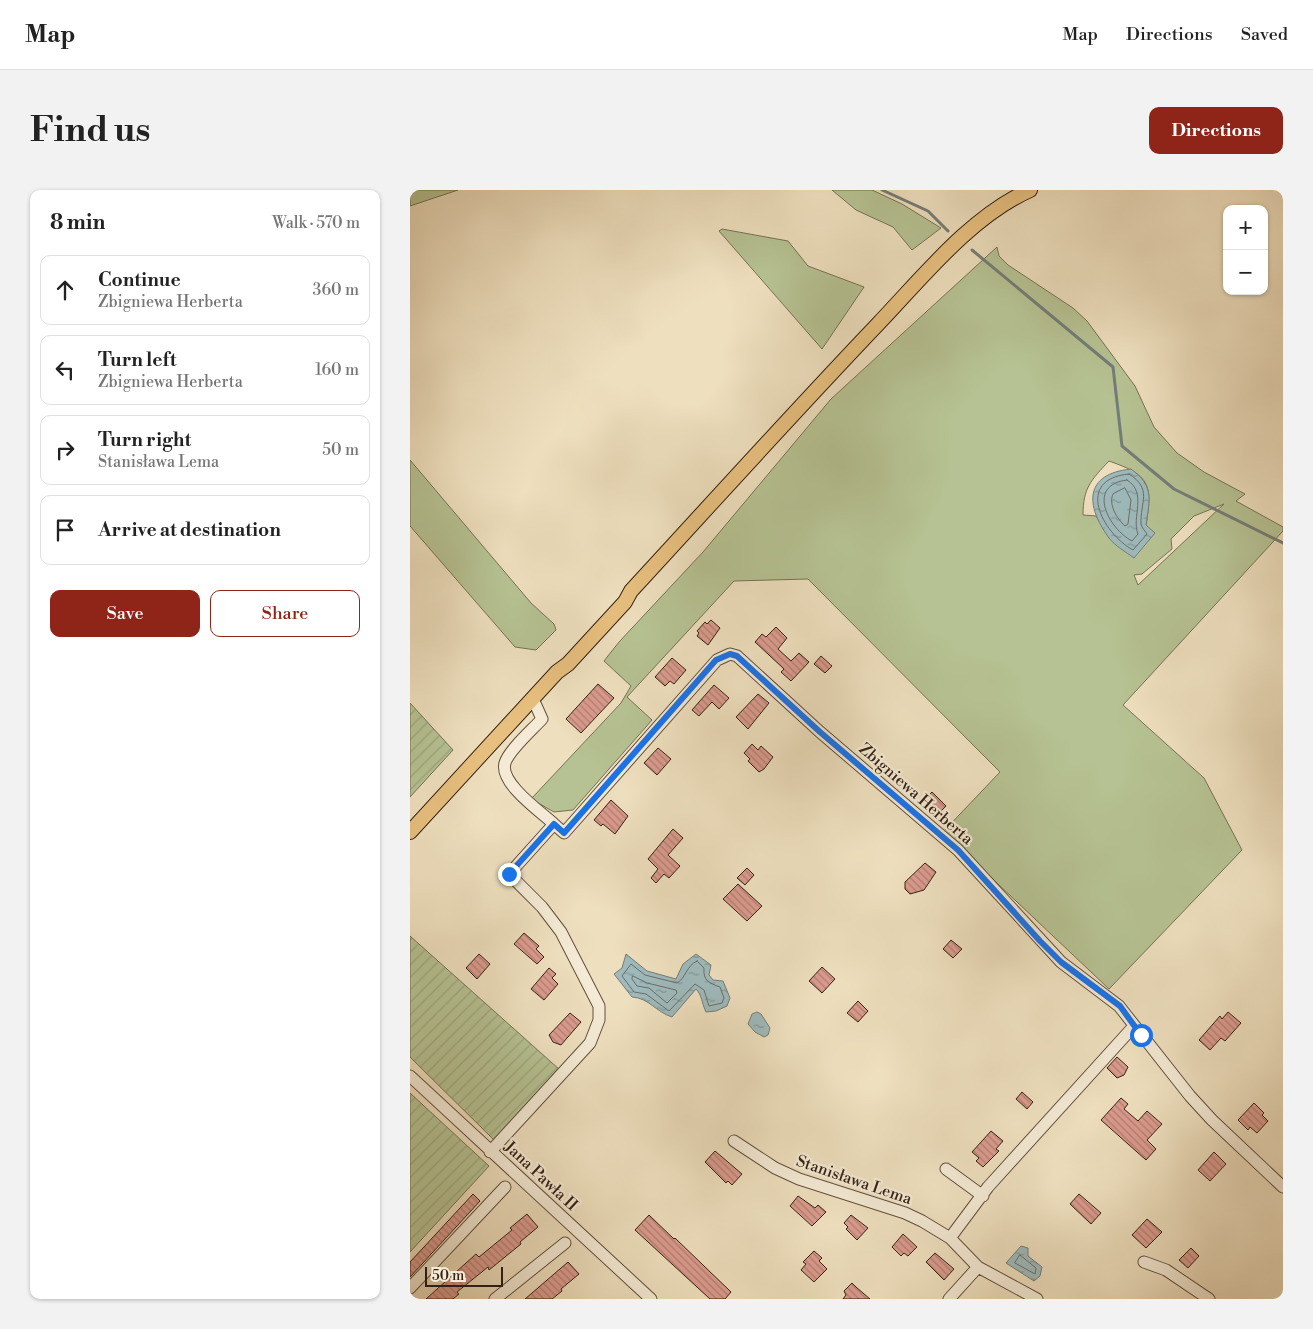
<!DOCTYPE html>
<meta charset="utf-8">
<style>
:root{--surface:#fff;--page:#f2f2f2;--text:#222;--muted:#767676;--line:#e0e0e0;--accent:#8f2418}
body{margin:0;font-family:"Libre Bodoni",serif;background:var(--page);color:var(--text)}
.controls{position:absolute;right:15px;top:15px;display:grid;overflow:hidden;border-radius:10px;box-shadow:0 1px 4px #0004}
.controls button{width:45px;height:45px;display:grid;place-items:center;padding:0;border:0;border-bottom:1px solid var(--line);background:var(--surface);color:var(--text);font:25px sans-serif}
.scale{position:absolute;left:15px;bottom:12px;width:78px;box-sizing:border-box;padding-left:5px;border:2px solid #352113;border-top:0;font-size:14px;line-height:18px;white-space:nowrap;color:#352113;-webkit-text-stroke:4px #f4ead5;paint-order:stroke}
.stop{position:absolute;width:15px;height:15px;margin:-11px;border:4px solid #1a73e8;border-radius:50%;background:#fff}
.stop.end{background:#1a73e8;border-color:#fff;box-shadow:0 1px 5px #0008}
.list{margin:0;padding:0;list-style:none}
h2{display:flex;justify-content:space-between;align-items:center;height:65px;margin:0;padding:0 20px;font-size:21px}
h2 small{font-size:16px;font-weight:400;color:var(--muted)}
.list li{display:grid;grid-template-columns:32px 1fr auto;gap:15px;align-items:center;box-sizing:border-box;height:70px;margin:0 10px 10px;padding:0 10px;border:1px solid var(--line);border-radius:10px}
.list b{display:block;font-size:19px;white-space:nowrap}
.list p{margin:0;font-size:16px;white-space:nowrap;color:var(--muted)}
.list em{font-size:16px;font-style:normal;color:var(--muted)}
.actions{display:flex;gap:10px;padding:15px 20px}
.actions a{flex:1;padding:11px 0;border:1px solid var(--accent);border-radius:10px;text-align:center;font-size:18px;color:var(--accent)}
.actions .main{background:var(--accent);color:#fff}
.icon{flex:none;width:28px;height:28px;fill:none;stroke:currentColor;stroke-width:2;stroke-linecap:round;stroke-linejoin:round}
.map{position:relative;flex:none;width:873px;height:1109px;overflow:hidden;border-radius:10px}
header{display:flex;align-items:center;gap:30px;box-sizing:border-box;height:70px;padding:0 25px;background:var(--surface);border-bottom:1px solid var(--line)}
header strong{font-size:24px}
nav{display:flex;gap:28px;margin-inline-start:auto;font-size:18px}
.intro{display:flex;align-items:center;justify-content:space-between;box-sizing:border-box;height:120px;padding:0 30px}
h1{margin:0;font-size:35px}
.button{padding:12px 22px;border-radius:10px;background:var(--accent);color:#fff;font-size:18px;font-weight:700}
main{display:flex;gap:30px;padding:0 30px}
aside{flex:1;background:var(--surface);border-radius:10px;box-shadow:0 1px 4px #0004}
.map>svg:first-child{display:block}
</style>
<header>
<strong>Map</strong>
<nav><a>Map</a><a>Directions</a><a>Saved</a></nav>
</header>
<div class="intro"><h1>Find us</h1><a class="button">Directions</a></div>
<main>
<aside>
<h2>8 min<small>Walk · 570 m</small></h2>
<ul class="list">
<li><svg class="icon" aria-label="ahead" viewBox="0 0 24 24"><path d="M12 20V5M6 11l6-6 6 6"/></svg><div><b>Continue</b><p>Zbigniewa Herberta</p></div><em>360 m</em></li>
<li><svg class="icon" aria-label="left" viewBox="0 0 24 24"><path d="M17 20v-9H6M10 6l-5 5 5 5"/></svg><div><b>Turn left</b><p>Zbigniewa Herberta</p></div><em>160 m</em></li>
<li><svg class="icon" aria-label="right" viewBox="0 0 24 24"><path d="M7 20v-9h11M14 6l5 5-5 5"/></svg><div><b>Turn right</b><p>Stanisława Lema</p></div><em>50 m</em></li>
<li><svg class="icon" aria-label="arrive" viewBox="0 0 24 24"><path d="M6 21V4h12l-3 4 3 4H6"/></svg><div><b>Arrive at destination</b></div></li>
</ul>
<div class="actions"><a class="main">Save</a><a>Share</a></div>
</aside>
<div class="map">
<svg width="873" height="1109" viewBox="0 0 873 1109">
<defs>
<pattern id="garden-furrows" width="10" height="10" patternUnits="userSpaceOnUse" patternTransform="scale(1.25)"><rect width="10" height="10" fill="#b6c293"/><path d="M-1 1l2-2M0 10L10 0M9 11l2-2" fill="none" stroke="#9da67e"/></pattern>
<pattern id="water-ripples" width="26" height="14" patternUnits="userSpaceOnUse" patternTransform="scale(1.25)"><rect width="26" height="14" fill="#9ebabc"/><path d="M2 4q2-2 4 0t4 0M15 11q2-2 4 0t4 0" fill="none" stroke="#829798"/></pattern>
<pattern id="building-back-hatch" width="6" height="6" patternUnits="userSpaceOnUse" patternTransform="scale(1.25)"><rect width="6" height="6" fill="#db9b8e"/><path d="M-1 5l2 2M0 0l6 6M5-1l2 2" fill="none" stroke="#b27e73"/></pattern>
</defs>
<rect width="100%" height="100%" fill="#eedfbe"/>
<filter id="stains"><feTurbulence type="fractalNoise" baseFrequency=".004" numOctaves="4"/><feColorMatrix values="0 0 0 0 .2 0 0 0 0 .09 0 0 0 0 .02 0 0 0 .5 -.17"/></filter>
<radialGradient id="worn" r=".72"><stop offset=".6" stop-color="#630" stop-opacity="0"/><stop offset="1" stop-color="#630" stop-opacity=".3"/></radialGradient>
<!-- grass -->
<path fill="#b6c293" stroke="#767253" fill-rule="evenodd" d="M0 0H48L0 16Z
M422 0H462L492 14 531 38 502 60 483 37 446 20Z
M312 39 378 51 398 76 454 97 412 159 309 41Z
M587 57 589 66 598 75 663 118 677 131 725 196 744 237 767 263 794 282 835 304 826 311 873 337V341L713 515 794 588 832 660 699 799 533 642 590 582 398 389 324 391 217 507 242 530 163 620 144 622 121 609 211 513 221 496 194 471 209 452 293 362 421 209ZM699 271C739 285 743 293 736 335L700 349 686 326 673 325C673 298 681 290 699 271ZM814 314 728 395 724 385 732 384 762 359 761 349 784 326Z
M0 270 121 413 144 434 146 440 126 460 105 457 0 336Z"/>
<!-- garden -->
<path fill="url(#garden-furrows)" stroke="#767253" d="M0 513 43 560 0 607Z
M0 746 150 880 86 952 0 867Z
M0 903 79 976 0 1062Z"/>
<!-- water -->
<path fill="url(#water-ripples)" stroke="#747d78" d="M721 279C744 296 740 308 736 335L745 343 724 368C716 362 705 356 699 348 675 315 674 284 721 279Z
M216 764 237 781 266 789 273 774 286 764 301 775 299 785 303 790 313 791 320 808 317 816 306 821 296 822C292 814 292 805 286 799L262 827C246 822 239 808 222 807L204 784 212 778Z
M347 822 351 824 360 838 358 845 354 847 345 842 338 834 342 824Z
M611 1056 618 1058V1066L632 1077 630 1086 624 1091 596 1073Z"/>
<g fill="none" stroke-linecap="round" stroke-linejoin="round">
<!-- shore -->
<path stroke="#6a6e68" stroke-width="1" d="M719 284C743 299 730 312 731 334 732 338 735 341 737 344L723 360C692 343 664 289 719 284Z
M717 290C738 303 721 327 728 344L722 351C699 339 675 295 717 290Z
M715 298 721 310 718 334 715 336C707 329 698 314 703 304Z
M287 771 294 778C293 791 299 793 310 797L314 808 312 813 299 816 294 800 285 794 259 821 236 804 224 802 212 786 221 774 235 785 267 793C276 788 276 776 287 771Z
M223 786 237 793 266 800 267 803 257 813 239 798 227 796 222 789Z
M610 1065 626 1078 625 1084 605 1073Z"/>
<!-- stream -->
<path stroke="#747d78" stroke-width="3" d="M472 0 518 21 538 41
M562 60 703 177 712 256 764 299 873 353"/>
</g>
<!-- building -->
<path fill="url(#building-back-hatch)" stroke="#352113" d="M301 430 310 438 298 455 287 446 289 443 287 441 295 432 297 434Z
M366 437 377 448 368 459 381 471 389 463 399 472 381 491 371 482 374 479 345 452 352 444 356 447Z
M411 466 422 476 415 483 404 474Z
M262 468 276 480 264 494 260 491 255 496 245 487Z
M188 494 204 508 171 543 156 529Z
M304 495 319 508 309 519 302 512 289 526 282 520Z
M348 504 359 513 338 539 326 527Z
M342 554 348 560 351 556 363 567 354 579 349 582 338 571 340 569 334 563Z
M248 558 261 569 247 585 234 573Z
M522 602 536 616 526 626 512 612Z
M201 610 218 626 205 644 193 634 191 636 184 630Z
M263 639 273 648 258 665 270 676 259 688 254 684 246 693 241 688 248 679 238 669Z
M515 673 526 682 514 700 500 704 495 699V692Z
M337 678 344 685 335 695 327 688Z
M328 694 352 716 337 731 313 709Z
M114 743 129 756 126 759 134 767 127 774 104 754Z
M541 750 552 759 543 768 533 759Z
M69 764 80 774 67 789 56 778Z
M412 777 425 789 412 803 399 791Z
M139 778 146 784 142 788 148 794 134 810 121 799Z
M448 811 458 821 448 832 437 823Z
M818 822 831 833 815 851 811 848 800 860 789 850 810 826 812 829Z
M160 823 171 832 151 855 143 852 139 845Z
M707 867 718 877 714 885 707 888 697 878Z
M612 902 623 912 617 919 606 909Z
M711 908 718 914 714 919 728 931 737 921 752 934 737 950 746 959 736 970 691 930Z
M844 913 854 923 852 925 858 931 847 943 840 937 838 940 828 930Z
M581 941 593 951 586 959 589 961 573 977 566 971 569 968 562 962Z
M305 961 332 984 322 995 318 991 316 993 295 972Z
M804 962 816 974 800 991 788 980Z
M63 1004 70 1011 0 1087V1072Z
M669 1004 691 1023 681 1034 660 1014Z
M388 1006 405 1018 408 1015 416 1022 402 1036 380 1016Z
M117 1024 128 1037 110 1052 111 1054 79 1080 78 1077 47 1102 49 1104 43 1109H16L66 1064 69 1067 102 1040 100 1038Z
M239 1025 264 1049 265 1048 321 1102 315 1109H300L225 1040Z
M441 1025 458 1038 447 1050 436 1039 438 1037 434 1033Z
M737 1029 752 1042 736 1058 722 1045Z
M493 1044 507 1057 498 1066 494 1063 491 1066 482 1057Z
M781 1058 789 1066 778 1078 769 1070Z
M404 1061 412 1068 409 1071 417 1079 404 1092 391 1080 396 1074 393 1072Z
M525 1063 544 1079 534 1090 516 1072Z
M158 1072 169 1084 151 1099 152 1101 142 1109H115Z
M442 1093 446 1097 460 1109H433L436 1105 434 1101Z"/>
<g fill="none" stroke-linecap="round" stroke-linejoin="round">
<defs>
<path id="minor" d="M123 509 132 529C122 540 99 560 95 573 89 593 131 622 144 634
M0 886 241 1109
M324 951 365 978 389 989 495 1023 512 1031 540 1048 568 1077 627 1109
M80 962 180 853 189 830V816L151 742 132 717 99 684 144 634 154 643 307 470 320 464 327 466 410 542 548 660 651 772 709 816 780 906 802 930 873 997
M536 979 573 1006
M540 1048 578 997 724 836
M734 1072 756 1080 799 1109
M0 1098 95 997
M85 1109 155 1053
M539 1109 568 1077"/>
<path id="major" d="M0 642 147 482 158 474 215 412 221 401C303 312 384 222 468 134 512 88 561 26 620 0"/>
</defs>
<!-- minor casing -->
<use href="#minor" stroke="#63503e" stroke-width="13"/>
<!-- major casing -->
<use href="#major" stroke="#352113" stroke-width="16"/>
<!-- minor -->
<use href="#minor" stroke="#f4ead5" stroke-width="11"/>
<!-- major -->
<use href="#major" stroke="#e7c07f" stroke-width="14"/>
</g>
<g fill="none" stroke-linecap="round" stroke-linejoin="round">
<!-- route -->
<path stroke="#1a73e8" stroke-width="6" d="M99 684 144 634 154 643 306 470 320 464 327 466 410 542 548 660 630 751 651 772 710 816 731 845"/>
</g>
<g text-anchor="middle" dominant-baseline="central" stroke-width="4.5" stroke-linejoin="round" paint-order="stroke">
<!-- street labels -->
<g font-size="16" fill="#352113" stroke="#f4ead5">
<text transform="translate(506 604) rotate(41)">Zbigniewa Herberta</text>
<text transform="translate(131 986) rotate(43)">Jana Pawła II</text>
<text transform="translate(444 990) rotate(19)">Stanisława Lema</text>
</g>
</g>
<rect width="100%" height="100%" filter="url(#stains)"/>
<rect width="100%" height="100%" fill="url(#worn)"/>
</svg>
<div class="controls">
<button>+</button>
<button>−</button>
</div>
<div class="scale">50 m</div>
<div class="stop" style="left:731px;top:845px"></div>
<div class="stop end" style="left:99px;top:684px"></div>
</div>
</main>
